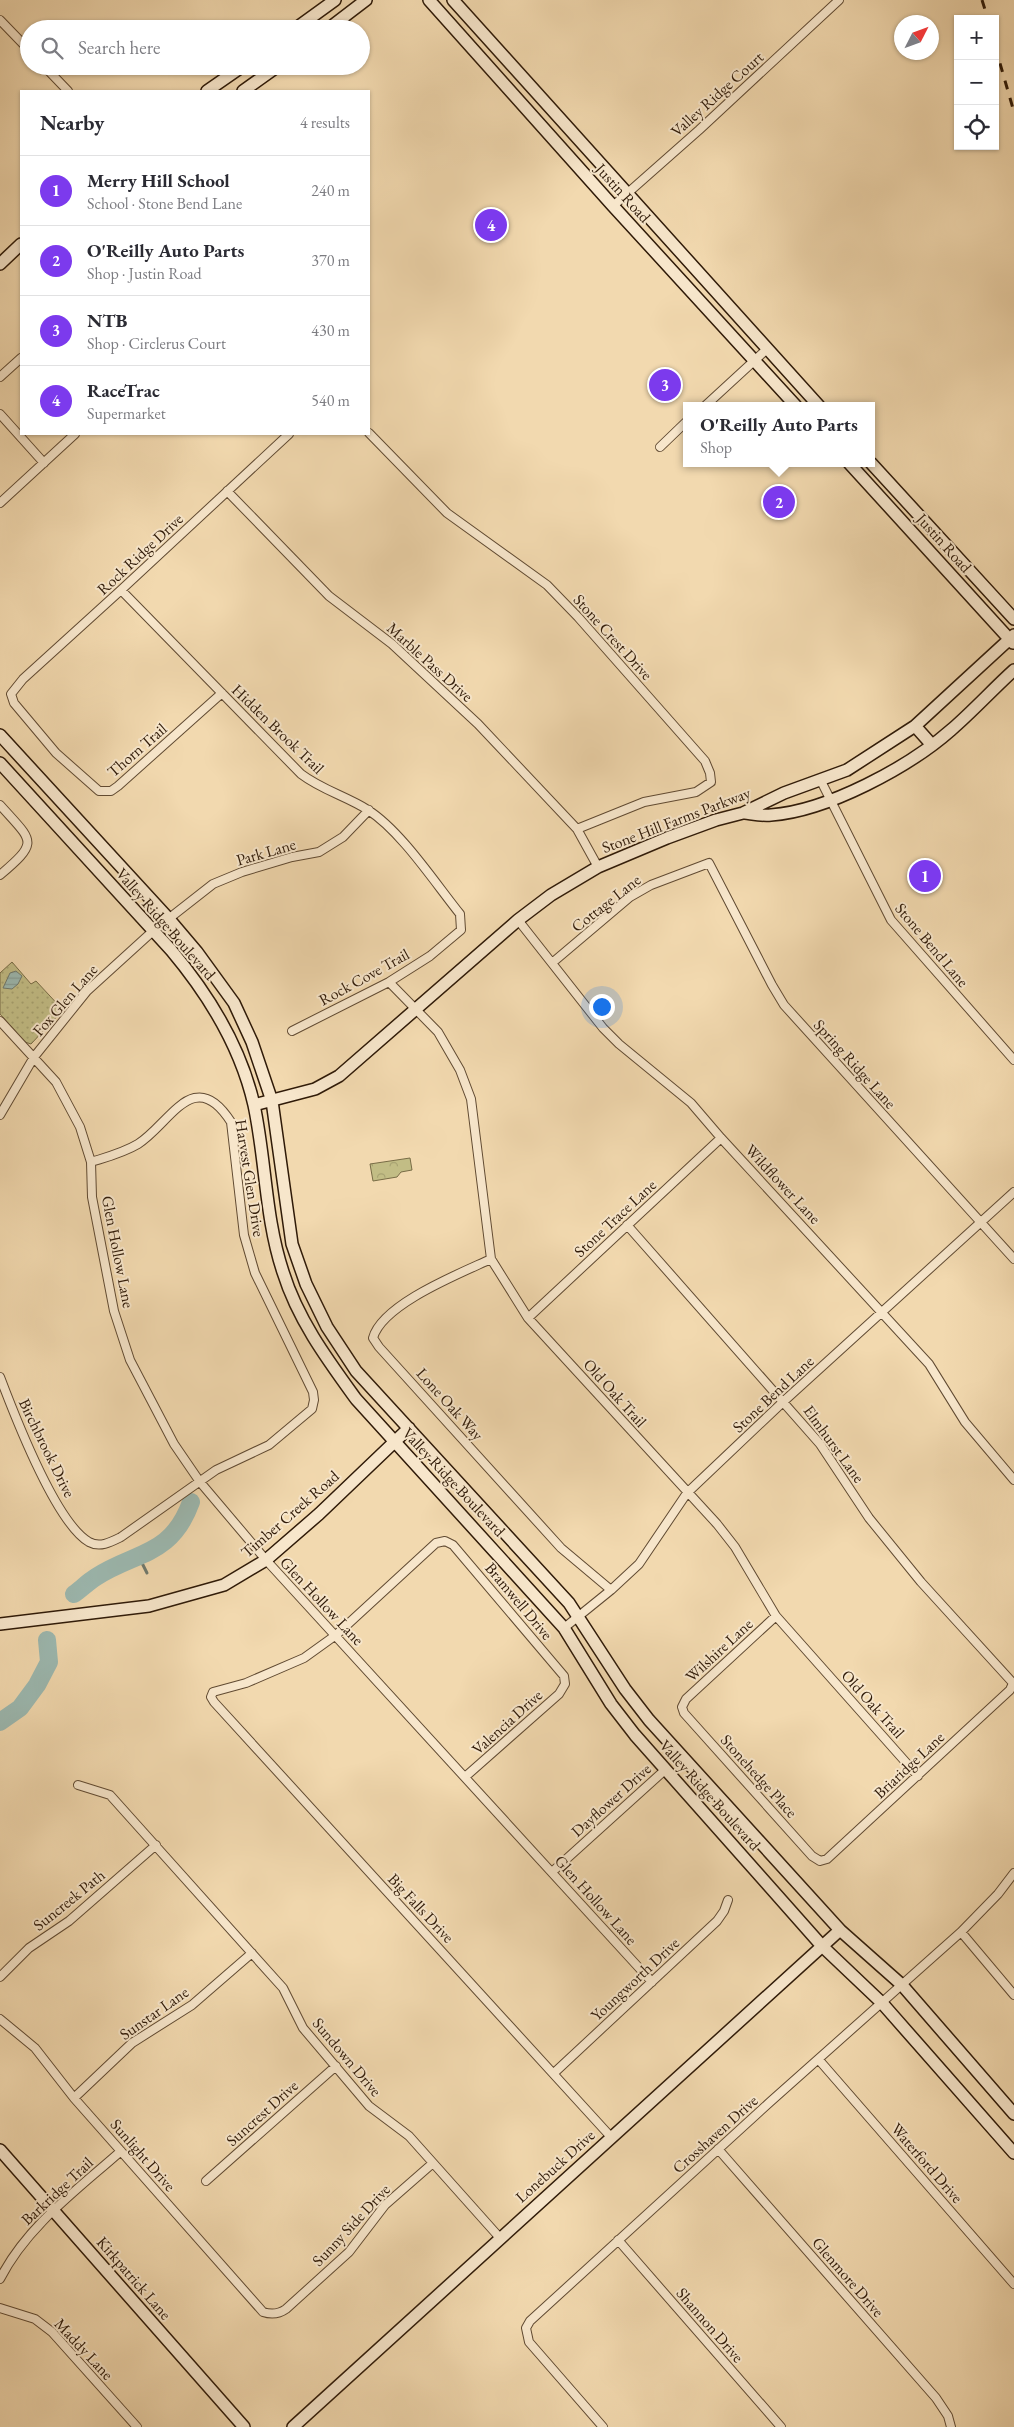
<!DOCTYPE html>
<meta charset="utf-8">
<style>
:root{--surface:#fff;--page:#f2f2f3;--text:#2b2b33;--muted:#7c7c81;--line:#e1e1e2;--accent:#7c3aed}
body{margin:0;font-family:"EB Garamond",serif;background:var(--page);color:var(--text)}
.controls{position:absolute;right:15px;top:15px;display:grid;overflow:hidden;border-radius:0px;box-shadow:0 1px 4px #0004}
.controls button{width:45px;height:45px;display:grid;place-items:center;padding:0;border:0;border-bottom:1px solid var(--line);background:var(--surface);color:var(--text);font:25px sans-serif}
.compass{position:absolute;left:894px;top:15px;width:45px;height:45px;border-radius:50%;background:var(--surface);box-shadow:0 1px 4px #0004;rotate:48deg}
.you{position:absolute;left:601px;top:1006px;width:18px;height:18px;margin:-12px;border:4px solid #fff;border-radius:50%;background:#1a73e8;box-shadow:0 0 0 8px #1a73e833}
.badge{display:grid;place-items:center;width:32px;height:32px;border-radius:50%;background:var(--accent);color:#fff;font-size:16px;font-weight:700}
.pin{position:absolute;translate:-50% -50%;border:2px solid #fff;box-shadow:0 1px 5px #0006}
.popup{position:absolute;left:683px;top:402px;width:192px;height:65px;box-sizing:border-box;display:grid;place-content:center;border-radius:0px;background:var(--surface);filter:drop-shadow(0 1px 4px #0005);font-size:16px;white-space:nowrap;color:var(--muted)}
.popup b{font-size:19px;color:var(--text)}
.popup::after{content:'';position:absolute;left:50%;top:100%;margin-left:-10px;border:10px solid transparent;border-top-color:var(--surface)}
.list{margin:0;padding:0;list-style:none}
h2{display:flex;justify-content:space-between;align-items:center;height:65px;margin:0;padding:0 20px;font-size:21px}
h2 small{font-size:16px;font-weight:400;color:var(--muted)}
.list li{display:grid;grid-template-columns:32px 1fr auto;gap:15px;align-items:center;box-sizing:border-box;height:70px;padding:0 20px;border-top:1px solid var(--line)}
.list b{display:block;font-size:19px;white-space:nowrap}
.list p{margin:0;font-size:16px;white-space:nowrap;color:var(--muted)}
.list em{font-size:16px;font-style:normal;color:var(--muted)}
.icon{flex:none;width:28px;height:28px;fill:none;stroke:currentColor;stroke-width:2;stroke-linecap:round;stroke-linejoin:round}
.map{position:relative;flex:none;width:1014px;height:2427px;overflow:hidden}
.search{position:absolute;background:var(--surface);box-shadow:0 1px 4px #0004;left:20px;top:20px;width:350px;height:55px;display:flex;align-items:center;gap:12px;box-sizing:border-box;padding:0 18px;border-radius:28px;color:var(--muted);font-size:19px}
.panel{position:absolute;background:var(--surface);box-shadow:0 1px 4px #0004;left:20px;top:90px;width:350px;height:345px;border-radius:0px}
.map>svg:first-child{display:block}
</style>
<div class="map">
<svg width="1014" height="2427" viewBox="0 0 1014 2427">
<defs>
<pattern id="grass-dots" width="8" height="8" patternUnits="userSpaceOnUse" patternTransform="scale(1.25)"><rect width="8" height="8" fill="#c2bd85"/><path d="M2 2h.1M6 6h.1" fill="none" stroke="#a7a271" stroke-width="1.8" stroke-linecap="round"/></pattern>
<pattern id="park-crowns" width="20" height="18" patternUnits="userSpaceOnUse" patternTransform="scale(1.25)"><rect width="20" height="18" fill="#c2bd85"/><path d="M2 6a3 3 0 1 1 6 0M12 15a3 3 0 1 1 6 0" fill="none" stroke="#a7a271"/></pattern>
<pattern id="water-rules" width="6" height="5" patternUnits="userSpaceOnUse" patternTransform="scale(1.25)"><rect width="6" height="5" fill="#9cb9b1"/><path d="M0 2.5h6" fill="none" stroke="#879e97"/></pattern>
</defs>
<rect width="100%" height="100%" fill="#f2d9af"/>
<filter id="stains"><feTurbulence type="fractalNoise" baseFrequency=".004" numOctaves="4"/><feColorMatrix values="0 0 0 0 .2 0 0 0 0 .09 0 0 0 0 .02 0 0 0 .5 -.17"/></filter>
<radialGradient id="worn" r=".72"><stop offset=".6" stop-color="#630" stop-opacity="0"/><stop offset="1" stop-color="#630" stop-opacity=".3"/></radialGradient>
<!-- grass -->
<path fill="url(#grass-dots)" stroke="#786c46" d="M12 962 31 984 36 981 63 1010 31 1044 25 1042 0 1014V973Z"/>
<!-- park -->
<path fill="url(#park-crowns)" stroke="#786c46" d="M410 1158 412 1170 401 1172 397 1177 373 1181 370 1164Z"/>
<!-- water -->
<path fill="url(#water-rules)" stroke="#70796d" d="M16 971 22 976 18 984 12 989 3 988 10 973Z"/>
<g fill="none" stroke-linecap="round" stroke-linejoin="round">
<!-- stream -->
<path stroke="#70796d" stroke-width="3" d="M139 1557 147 1573"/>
<!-- river -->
<path stroke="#9cb9b1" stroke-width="18" d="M74 1594C81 1589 88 1582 96 1577 136 1551 171 1557 191 1502
M0 1722 20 1708 37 1685 49 1662 47 1640"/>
<defs>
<path id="street" d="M0 20 29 50
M44 66 68 91
M613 206 699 130 839 0
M0 377 21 358
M705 406 767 349
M0 414 44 463
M369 433 447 513 547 585 578 617 705 761 710 773 711 782 696 792 644 802 577 829
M660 447 686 422
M227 491 329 596 392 644 478 724 577 829 598 867
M0 503 75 434
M121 590 301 774C322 790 346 796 368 810 401 831 435 883 460 914L461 930 430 956 389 982 292 1031
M222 693 118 786 111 791H99L56 753 14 703 11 694 23 679 121 590 289 434
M821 781 891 920 1014 1060
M0 805C33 842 40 841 0 875
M518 920 603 1028 619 1044 691 1103 721 1138 929 1364 965 1422 1014 1480
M552 963 630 897 651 885 709 863 772 985 784 1005 1014 1259
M389 982 438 1032 460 1070 471 1099 491 1259 528 1318 717 1524 735 1547 776 1616 918 1776
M0 1021 56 1082 80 1127 91 1162 92 1197 114 1311 130 1360 174 1444 200 1482 266 1560 652 1982
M0 1115 34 1057 87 991 153 931 213 884 242 872 292 857 319 852 343 837 369 810
M627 1225 820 1444 869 1518 921 1582 1013 1683 1010 1690 827 1859 820 1861 812 1856 684 1713 682 1707 686 1699 776 1616
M491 1259C461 1273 382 1304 373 1338L379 1347 561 1548 611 1590
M528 1318 721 1138
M0 1377C14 1414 56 1523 89 1542 100 1548 111 1542 121 1537L216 1470 269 1445 312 1409 314 1400 313 1392 255 1273 244 1235 231 1122C194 1064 170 1124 138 1144 123 1153 107 1157 91 1162
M564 1628 611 1590 639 1564 687 1493 784 1401 1014 1192
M465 1777 559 1694 565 1684 564 1676 453 1545 445 1541 436 1543 336 1635 304 1658 246 1683 213 1692 211 1697 214 1702 611 2137
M78 1785 110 1795 283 1988 303 2028 369 2106 409 2136 500 2238
M552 1872 666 1769
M961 1932 1014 1995
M0 1977 29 1948 69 1921 156 1845
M0 2019 35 2048 74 2098 263 2312C272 2315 279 2314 286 2309L349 2252 385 2205 433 2163
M819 2060 1014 2284
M554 2073 717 1921 724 1911 728 1900
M74 2098 132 2043 192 2005 252 1953
M718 2149 936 2398 948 2416 951 2427
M206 2181 336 2066
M618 2240 781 2427
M0 2279C27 2226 77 2190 121 2151
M0 2308 35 2319 52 2332 137 2427
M603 2427 529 2342 526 2328 530 2321 770 2102 961 1932 998 1894 1014 1873"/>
<path id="secondary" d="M429 0 613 206 796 406
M453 0 819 406
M295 29 335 0
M328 29 366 0
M207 91 243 66
M243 91 278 66
M0 264 21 244
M849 463 1013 643
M871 463 1014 619
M915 726 932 745
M0 735 169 919 197 952 234 1003 252 1042 272 1101 292 1244 306 1284 327 1327 356 1371 569 1603 625 1689 649 1720 840 1930 902 1985 1014 2114
M0 763 171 950C208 994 241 1048 254 1105 266 1161 265 1218 283 1272 298 1320 327 1359 356 1399L564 1628 611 1704 635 1735 822 1946 882 2003 1014 2153
M745 813C753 814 762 816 771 815 827 811 909 767 951 730 973 711 993 689 1014 670
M254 1105 315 1089 339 1076 518 920 551 895 598 867 667 838 716 820 743 813 784 793 847 770 915 726 1014 635
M0 1624 149 1606 224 1585 266 1560 319 1514 409 1428
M0 2150 244 2427
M293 2427 840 1930"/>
</defs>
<!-- street casing -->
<use href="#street" stroke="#604a32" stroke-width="10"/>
<!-- secondary casing -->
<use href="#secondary" stroke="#2f1a08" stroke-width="14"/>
<!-- street -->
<use href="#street" stroke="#f7e6cb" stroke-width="8"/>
<!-- secondary -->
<use href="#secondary" stroke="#f7e6cb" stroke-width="11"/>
<!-- rail -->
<path stroke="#2f1a08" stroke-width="3" stroke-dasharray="9 9" stroke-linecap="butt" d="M982 0 988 19
M995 46 1014 112"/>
</g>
<g text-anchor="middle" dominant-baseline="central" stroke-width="4" stroke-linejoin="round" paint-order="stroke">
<!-- street labels -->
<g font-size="16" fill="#2f1a08" stroke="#f7e6cb">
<text transform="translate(717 94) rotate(-42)">Valley Ridge Court</text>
<text transform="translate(623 193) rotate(48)">Justin Road</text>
<text transform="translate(944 543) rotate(48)">Justin Road</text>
<text transform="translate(140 554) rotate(-43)">Rock Ridge Drive</text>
<text transform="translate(613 637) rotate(48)">Stone Crest Drive</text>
<text transform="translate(430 662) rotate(42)">Marble Pass Drive</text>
<text transform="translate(278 729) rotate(44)">Hidden Brook Trail</text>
<text transform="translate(137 750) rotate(-41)">Thorn Trail</text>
<text transform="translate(676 820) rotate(-21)">Stone Hill Farms Parkway</text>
<text transform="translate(266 852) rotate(-16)">Park Lane</text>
<text transform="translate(606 903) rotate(-38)">Cottage Lane</text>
<text transform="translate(166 924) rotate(49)">Valley Ridge Boulevard</text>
<text transform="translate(932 945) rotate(50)">Stone Bend Lane</text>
<text transform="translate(364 977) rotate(-29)">Rock Cove Trail</text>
<text transform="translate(65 1000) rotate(-49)">Fox Glen Lane</text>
<text transform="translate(855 1064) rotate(48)">Spring Ridge Lane</text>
<text transform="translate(250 1178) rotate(81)">Harvest Glen Drive</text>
<text transform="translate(783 1184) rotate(47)">Wildflower Lane</text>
<text transform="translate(615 1218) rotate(-43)">Stone Trace Lane</text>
<text transform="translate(118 1252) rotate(79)">Glen Hollow Lane</text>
<text transform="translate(615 1393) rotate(48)">Old Oak Trail</text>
<text transform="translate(773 1394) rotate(-43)">Stone Bend Lane</text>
<text transform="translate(450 1404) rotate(48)">Lone Oak Way</text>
<text transform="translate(834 1444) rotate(54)">Elmhurst Lane</text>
<text transform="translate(47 1448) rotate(64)">Birchbrook Drive</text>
<text transform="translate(454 1482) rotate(47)">Valley Ridge Boulevard</text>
<text transform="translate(290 1514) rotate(-41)">Timber Creek Road</text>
<text transform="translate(322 1601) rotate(47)">Glen Hollow Lane</text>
<text transform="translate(519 1601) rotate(50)">Bramwell Drive</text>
<text transform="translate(719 1650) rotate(-43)">Wilshire Lane</text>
<text transform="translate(873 1704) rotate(48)">Old Oak Trail</text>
<text transform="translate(507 1722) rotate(-42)">Valencia Drive</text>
<text transform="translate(909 1765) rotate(-43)">Briaridge Lane</text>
<text transform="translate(759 1776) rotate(48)">Stonehedge Place</text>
<text transform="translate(710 1795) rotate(48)">Valley Ridge Boulevard</text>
<text transform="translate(611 1800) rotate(-42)">Dayflower Drive</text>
<text transform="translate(69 1900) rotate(-39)">Suncreek Path</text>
<text transform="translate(596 1900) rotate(48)">Glen Hollow Lane</text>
<text transform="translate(421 1908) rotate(47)">Big Falls Drive</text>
<text transform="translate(635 1979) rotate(-43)">Youngworth Drive</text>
<text transform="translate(154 2013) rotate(-35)">Sunstar Lane</text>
<text transform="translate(347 2057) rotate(50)">Sundown Drive</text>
<text transform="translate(262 2113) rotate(-42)">Suncrest Drive</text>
<text transform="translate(715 2134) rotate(-42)">Crosshaven Drive</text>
<text transform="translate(143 2155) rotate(49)">Sunlight Drive</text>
<text transform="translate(927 2163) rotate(49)">Waterford Drive</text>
<text transform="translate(555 2166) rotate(-42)">Lonebuck Drive</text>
<text transform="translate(57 2191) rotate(-43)">Barkridge Trail</text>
<text transform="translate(351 2225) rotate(-47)">Sunny Side Drive</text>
<text transform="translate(848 2277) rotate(49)">Glenmore Drive</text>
<text transform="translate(134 2278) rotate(49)">Kirkpatrick Lane</text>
<text transform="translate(710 2325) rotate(49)">Shannon Drive</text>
<text transform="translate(84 2349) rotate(47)">Maddy Lane</text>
</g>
</g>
<rect width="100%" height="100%" filter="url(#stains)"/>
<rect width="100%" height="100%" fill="url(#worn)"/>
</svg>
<div class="controls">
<button>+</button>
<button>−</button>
<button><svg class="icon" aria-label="locate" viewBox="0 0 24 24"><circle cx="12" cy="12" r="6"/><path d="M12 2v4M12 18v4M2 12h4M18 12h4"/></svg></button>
</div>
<svg class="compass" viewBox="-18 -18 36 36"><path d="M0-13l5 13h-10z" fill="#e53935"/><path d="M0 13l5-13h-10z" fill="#7c7c81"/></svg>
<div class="you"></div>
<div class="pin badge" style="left:925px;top:876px">1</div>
<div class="pin badge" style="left:779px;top:502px">2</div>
<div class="popup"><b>O'Reilly Auto Parts</b>Shop</div>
<div class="pin badge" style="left:665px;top:385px">3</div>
<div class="pin badge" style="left:491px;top:225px">4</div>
<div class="search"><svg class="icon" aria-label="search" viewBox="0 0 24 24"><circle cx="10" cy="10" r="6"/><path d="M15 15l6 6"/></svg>Search here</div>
<section class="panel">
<h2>Nearby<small>4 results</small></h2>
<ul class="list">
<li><span class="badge">1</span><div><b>Merry Hill School</b><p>School · Stone Bend Lane</p></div><em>240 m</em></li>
<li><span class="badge">2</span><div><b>O'Reilly Auto Parts</b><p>Shop · Justin Road</p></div><em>370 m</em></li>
<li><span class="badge">3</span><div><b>NTB</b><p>Shop · Circlerus Court</p></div><em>430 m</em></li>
<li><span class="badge">4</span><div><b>RaceTrac</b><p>Supermarket</p></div><em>540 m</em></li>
</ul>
</section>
</div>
